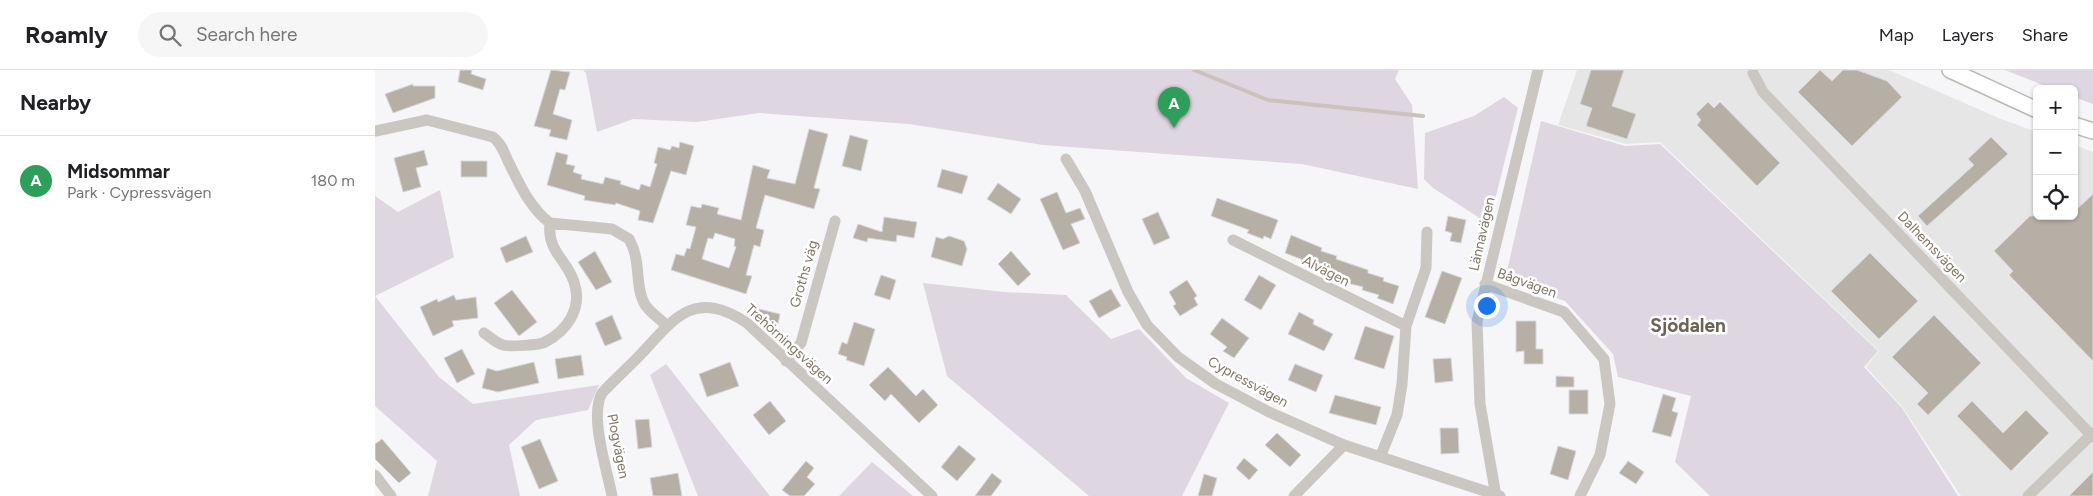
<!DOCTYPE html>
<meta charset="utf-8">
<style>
:root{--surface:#fff;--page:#f6f6f6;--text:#202124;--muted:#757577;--line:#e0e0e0;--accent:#299be5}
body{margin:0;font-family:Figtree,sans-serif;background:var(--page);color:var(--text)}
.controls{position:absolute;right:15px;top:15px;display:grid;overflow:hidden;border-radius:8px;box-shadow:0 1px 4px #0004}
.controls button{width:45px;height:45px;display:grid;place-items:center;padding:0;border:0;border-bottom:1px solid var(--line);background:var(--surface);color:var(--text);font:25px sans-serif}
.you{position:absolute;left:1111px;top:235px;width:18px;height:18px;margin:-12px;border:4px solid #fff;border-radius:50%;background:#1a73e8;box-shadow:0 0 0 8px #1a73e833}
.badge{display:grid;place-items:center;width:32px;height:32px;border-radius:50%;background:var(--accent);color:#fff;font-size:16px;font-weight:700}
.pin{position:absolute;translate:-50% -41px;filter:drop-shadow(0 1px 2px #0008)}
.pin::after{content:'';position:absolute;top:26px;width:18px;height:15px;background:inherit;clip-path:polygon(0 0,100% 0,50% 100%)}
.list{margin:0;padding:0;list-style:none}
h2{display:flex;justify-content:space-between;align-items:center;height:65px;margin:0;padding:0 20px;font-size:21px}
h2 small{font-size:16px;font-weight:400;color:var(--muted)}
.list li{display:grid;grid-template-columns:32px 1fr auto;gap:15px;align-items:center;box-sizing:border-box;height:90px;padding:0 20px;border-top:1px solid var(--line)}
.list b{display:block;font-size:19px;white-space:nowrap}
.list p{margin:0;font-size:16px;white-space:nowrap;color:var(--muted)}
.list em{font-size:16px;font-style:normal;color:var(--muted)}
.icon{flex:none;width:28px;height:28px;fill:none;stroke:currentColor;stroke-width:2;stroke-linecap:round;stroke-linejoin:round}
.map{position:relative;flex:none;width:1718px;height:426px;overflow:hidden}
header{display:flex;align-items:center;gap:30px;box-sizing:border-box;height:70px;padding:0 25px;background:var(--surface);border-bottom:1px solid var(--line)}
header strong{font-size:24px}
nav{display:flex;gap:28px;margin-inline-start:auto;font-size:18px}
.search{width:350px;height:45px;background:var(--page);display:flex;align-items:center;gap:12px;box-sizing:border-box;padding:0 18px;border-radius:28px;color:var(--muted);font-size:19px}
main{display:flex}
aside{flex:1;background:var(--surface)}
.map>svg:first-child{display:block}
</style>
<header>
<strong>Roamly</strong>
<div class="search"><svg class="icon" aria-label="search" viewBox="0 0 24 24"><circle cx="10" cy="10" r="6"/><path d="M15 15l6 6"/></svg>Search here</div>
<nav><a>Map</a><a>Layers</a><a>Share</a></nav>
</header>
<main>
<aside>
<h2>Nearby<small></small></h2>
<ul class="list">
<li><span class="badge" style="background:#2e9e5b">A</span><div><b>Midsommar</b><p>Park · Cypressvägen</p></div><em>180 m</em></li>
</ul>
</aside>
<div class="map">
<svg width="1718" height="426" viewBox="0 0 1718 426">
<rect width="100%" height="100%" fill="#f6f5f8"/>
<!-- built -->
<path fill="#e7e6e6" d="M1202 0H1514L1626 49 1662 62V146H1699V75L1718 82V426H1586L1528 338 1491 297 1504 281 1285 72 1251 74 1183 55Z"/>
<!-- green -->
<path fill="#ded6e0" d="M208 0H1024L1020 9 1037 35 1043 119 927 94 668 75 534 54 384 43 322 52 258 49 222 62 211 3Z
M1630 0H1718V34L1699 27V19H1678Z
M1129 27 1143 38 1114 154 1058 118 1049 109 1050 63 1099 46Z
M1166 51 1250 76 1285 74 1503 281 1489 297 1527 338 1583 426H1335L1300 392 1316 326 1243 307 1238 284 1190 231 1130 210Z
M65 120 79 187 0 226 64 307 98 334 224 315 213 340 161 350 134 375 145 426H53L62 391 0 336V126L23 142Z
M548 213 629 222 691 225 736 269 764 259 811 308 854 333 807 426H714L572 306Z
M291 294 395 426H323L275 305Z
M497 392 538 426H464Z"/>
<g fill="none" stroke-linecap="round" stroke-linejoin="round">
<!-- stream -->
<path stroke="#ccc2bc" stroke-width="4" d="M819 0 893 30 1048 46"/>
</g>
<!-- building -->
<path fill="#b5afa6" stroke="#d8d8da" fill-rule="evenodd" d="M85 0H97L96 4 111 9 108 20 83 12Z
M176 0 195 2 190 20 185 19 178 44 197 50 192 70 174 66 176 60 159 56Z
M1216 0H1249L1237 36 1261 44 1252 69 1211 56 1217 38 1205 34Z
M1445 0 1457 11 1468 0H1482L1512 11 1527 27 1477 76 1423 22Z
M38 14V16H60V28L18 43 10 24Z
M1333 32 1339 38 1345 32 1405 93 1382 116 1322 55 1326 50 1321 44Z
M434 59 453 64 439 118 445 119 439 139 390 125 381 158 389 160 385 177 379 175 371 205 377 206 371 224 296 200 301 184 309 186 312 178 315 179 321 157 311 155 316 136 326 138 327 134 344 138 342 144 366 150 378 95 395 100 392 108 420 114ZM340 163 360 169 359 176 361 177 354 198 327 189 333 168 338 169Z
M475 65 493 70 486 101 467 96Z
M1616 67 1633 84 1552 156 1543 146 1599 95 1593 89Z
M305 72 319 76 311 105 296 101 278 153 263 150 265 141 241 133 240 135 209 130 210 126 172 115 181 82 193 85 191 94 200 96 198 102 207 105 206 109 228 114 230 107 246 111 245 114 264 120 266 114 275 117 282 94 279 93 283 77 295 80 297 76 304 78Z
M49 80 53 95 41 98 46 117 28 122 19 88Z
M86 91H112V107H86Z
M567 99 593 106 587 124 562 117Z
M623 113 646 129 636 144 612 129Z
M682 122 691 143 705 138 710 149 696 154 705 173 688 180 665 129Z
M1718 124V291L1634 205 1638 201 1619 181 1655 146H1699V142Z
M842 128 903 150 896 169 889 166 888 169 872 163 874 160 836 146Z
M783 142 795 168 779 175 767 149Z
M1073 146 1091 150 1086 173 1075 171 1077 163 1070 161Z
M509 147 542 152 539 168 522 165 521 172 493 168 492 172 478 168 483 154 507 162Z
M916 165 947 178 946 181 962 186 961 189 993 200V203L1009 208 1008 211 1024 216 1018 234 1002 228 1004 225 987 220 988 217 972 213 973 209 940 198 941 195 910 183Z
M151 166 158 182 131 193 125 178Z
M574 166 589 171 592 179 587 196 556 187 561 167 568 169Z
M220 181 237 212 221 220 203 192Z
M636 181 656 204 643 216 623 194Z
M1495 183 1543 231 1504 269 1456 221Z
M1067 201 1087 208 1070 254 1050 247Z
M506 205 521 210 515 230 499 225Z
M884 205 901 215 886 240 869 230Z
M812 210 822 226 819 228 823 235 805 246 798 236 801 234 794 222Z
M736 219 746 236 724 248 714 231Z
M137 220 162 252 144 266 119 233Z
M79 225 81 230 101 227 103 248 77 251 79 256 58 266 45 237 62 229 63 232Z
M380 238 405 244 403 254 378 248Z
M924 242 939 250 938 254 958 264 949 281 913 264Z
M237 245 247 269 230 276 220 253Z
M1559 245 1606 293 1553 345 1542 334 1553 323 1517 287Z
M847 248 874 268 859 288 848 281 852 277 835 264Z
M1141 251H1161V279H1168V294H1149V281L1141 282Z
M479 252 500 259 489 296 471 290 472 287 463 284 467 272 472 274Z
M990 256 1019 266 1009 299 979 289Z
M87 279 100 304 82 313 69 288Z
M206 285 209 305 183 309 180 289Z
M1076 288 1078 311 1060 313 1058 289Z
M159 292 164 313 123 322 107 318 112 298 122 301Z
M355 292 364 316 332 327 324 304Z
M920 294 948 305 941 322 913 310Z
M513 297 541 326 548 319 563 335 544 353 516 324 510 331 494 315Z
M1181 306 1199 307V317H1181Z
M1194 320H1213V344H1194Z
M1288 324 1301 328 1297 341 1303 343 1296 367 1277 362Z
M960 325 1006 337 1001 355 954 343Z
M395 331 411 351 394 365 378 345Z
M1597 331 1628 363 1651 340 1674 363 1636 401 1582 346Z
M274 349 277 377 263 379 260 350Z
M1065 358H1083L1084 383 1066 384Z
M902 363 926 385 915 397 890 375Z
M7 369 36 403 24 413 0 389V374Z
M165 369 183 411 164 419 146 377Z
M584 375 601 389 582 411 566 397Z
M1183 376 1201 381 1193 410 1175 404Z
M869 388 883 400 874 410 861 398Z
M431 391 439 398 432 407 440 414 429 426H415L407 420Z
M1253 391 1269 402 1261 414 1244 403Z
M1718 402V426H1694Z
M303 403 307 426H278L275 408Z
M617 403 627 411 616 426H600Z
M829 404 842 408 837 426H823Z"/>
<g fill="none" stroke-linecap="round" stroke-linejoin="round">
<defs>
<path id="secondary" d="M1575 0 1662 40
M1699 55 1718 61"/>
</defs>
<!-- secondary casing -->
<use href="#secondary" stroke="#bdb8b1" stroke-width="18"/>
<!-- minor -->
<path stroke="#cac6c1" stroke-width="11" d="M1378 3 1388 22 1718 367
M1 61 52 50 118 67C127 74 129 83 134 93 144 114 156 139 175 153
M691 89 710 121 753 222 772 255 803 287 841 314 894 342 969 375 1125 426
M858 170 1031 256
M1110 214 1189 242 1229 289 1235 334 1225 385 1205 426
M109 263C115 267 121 273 128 275 133 277 166 275 170 272 192 261 208 238 199 212 191 188 172 182 175 153L237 159 254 169C267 192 259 213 269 233 273 241 284 248 291 255
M411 291 426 273 460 151
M1006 385 1022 345 1027 314 1031 256 1051 198 1052 162
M0 405 16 426
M237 426C232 399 214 346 227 323 240 309 255 296 268 282 302 244 322 220 372 253L557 426
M919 426 969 375
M1121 426 1105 334 1102 252 1163 0
M1653 426 1718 363"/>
<!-- secondary -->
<use href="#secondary" stroke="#fff" stroke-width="15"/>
</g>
<g text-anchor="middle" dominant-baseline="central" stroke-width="5" stroke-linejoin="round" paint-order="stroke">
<!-- street labels -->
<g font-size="14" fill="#817563" stroke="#fff">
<text transform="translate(1107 164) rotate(-77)">Lännavägen</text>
<text transform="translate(1557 177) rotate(46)">Dalhemsvägen</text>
<text transform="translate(951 201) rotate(27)">Alvägen</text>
<text transform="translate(429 204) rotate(-74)">Groths väg</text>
<text transform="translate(1152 213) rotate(20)">Bågvägen</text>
<text transform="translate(414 274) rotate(42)">Trehörningsvägen</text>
<text transform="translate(873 312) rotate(29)">Cypressvägen</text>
<text transform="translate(243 376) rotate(79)">Plogvägen</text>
</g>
<!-- district labels -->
<g font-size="19" font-weight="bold" fill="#6c6355" stroke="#fff">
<text x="1313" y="255">Sjödalen</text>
</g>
</g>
</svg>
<div class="controls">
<button>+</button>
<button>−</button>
<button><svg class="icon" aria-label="locate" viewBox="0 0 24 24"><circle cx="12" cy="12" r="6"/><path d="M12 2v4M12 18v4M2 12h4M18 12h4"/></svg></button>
</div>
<div class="you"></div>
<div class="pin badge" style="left:799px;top:58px;background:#2e9e5b">A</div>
</div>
</main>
